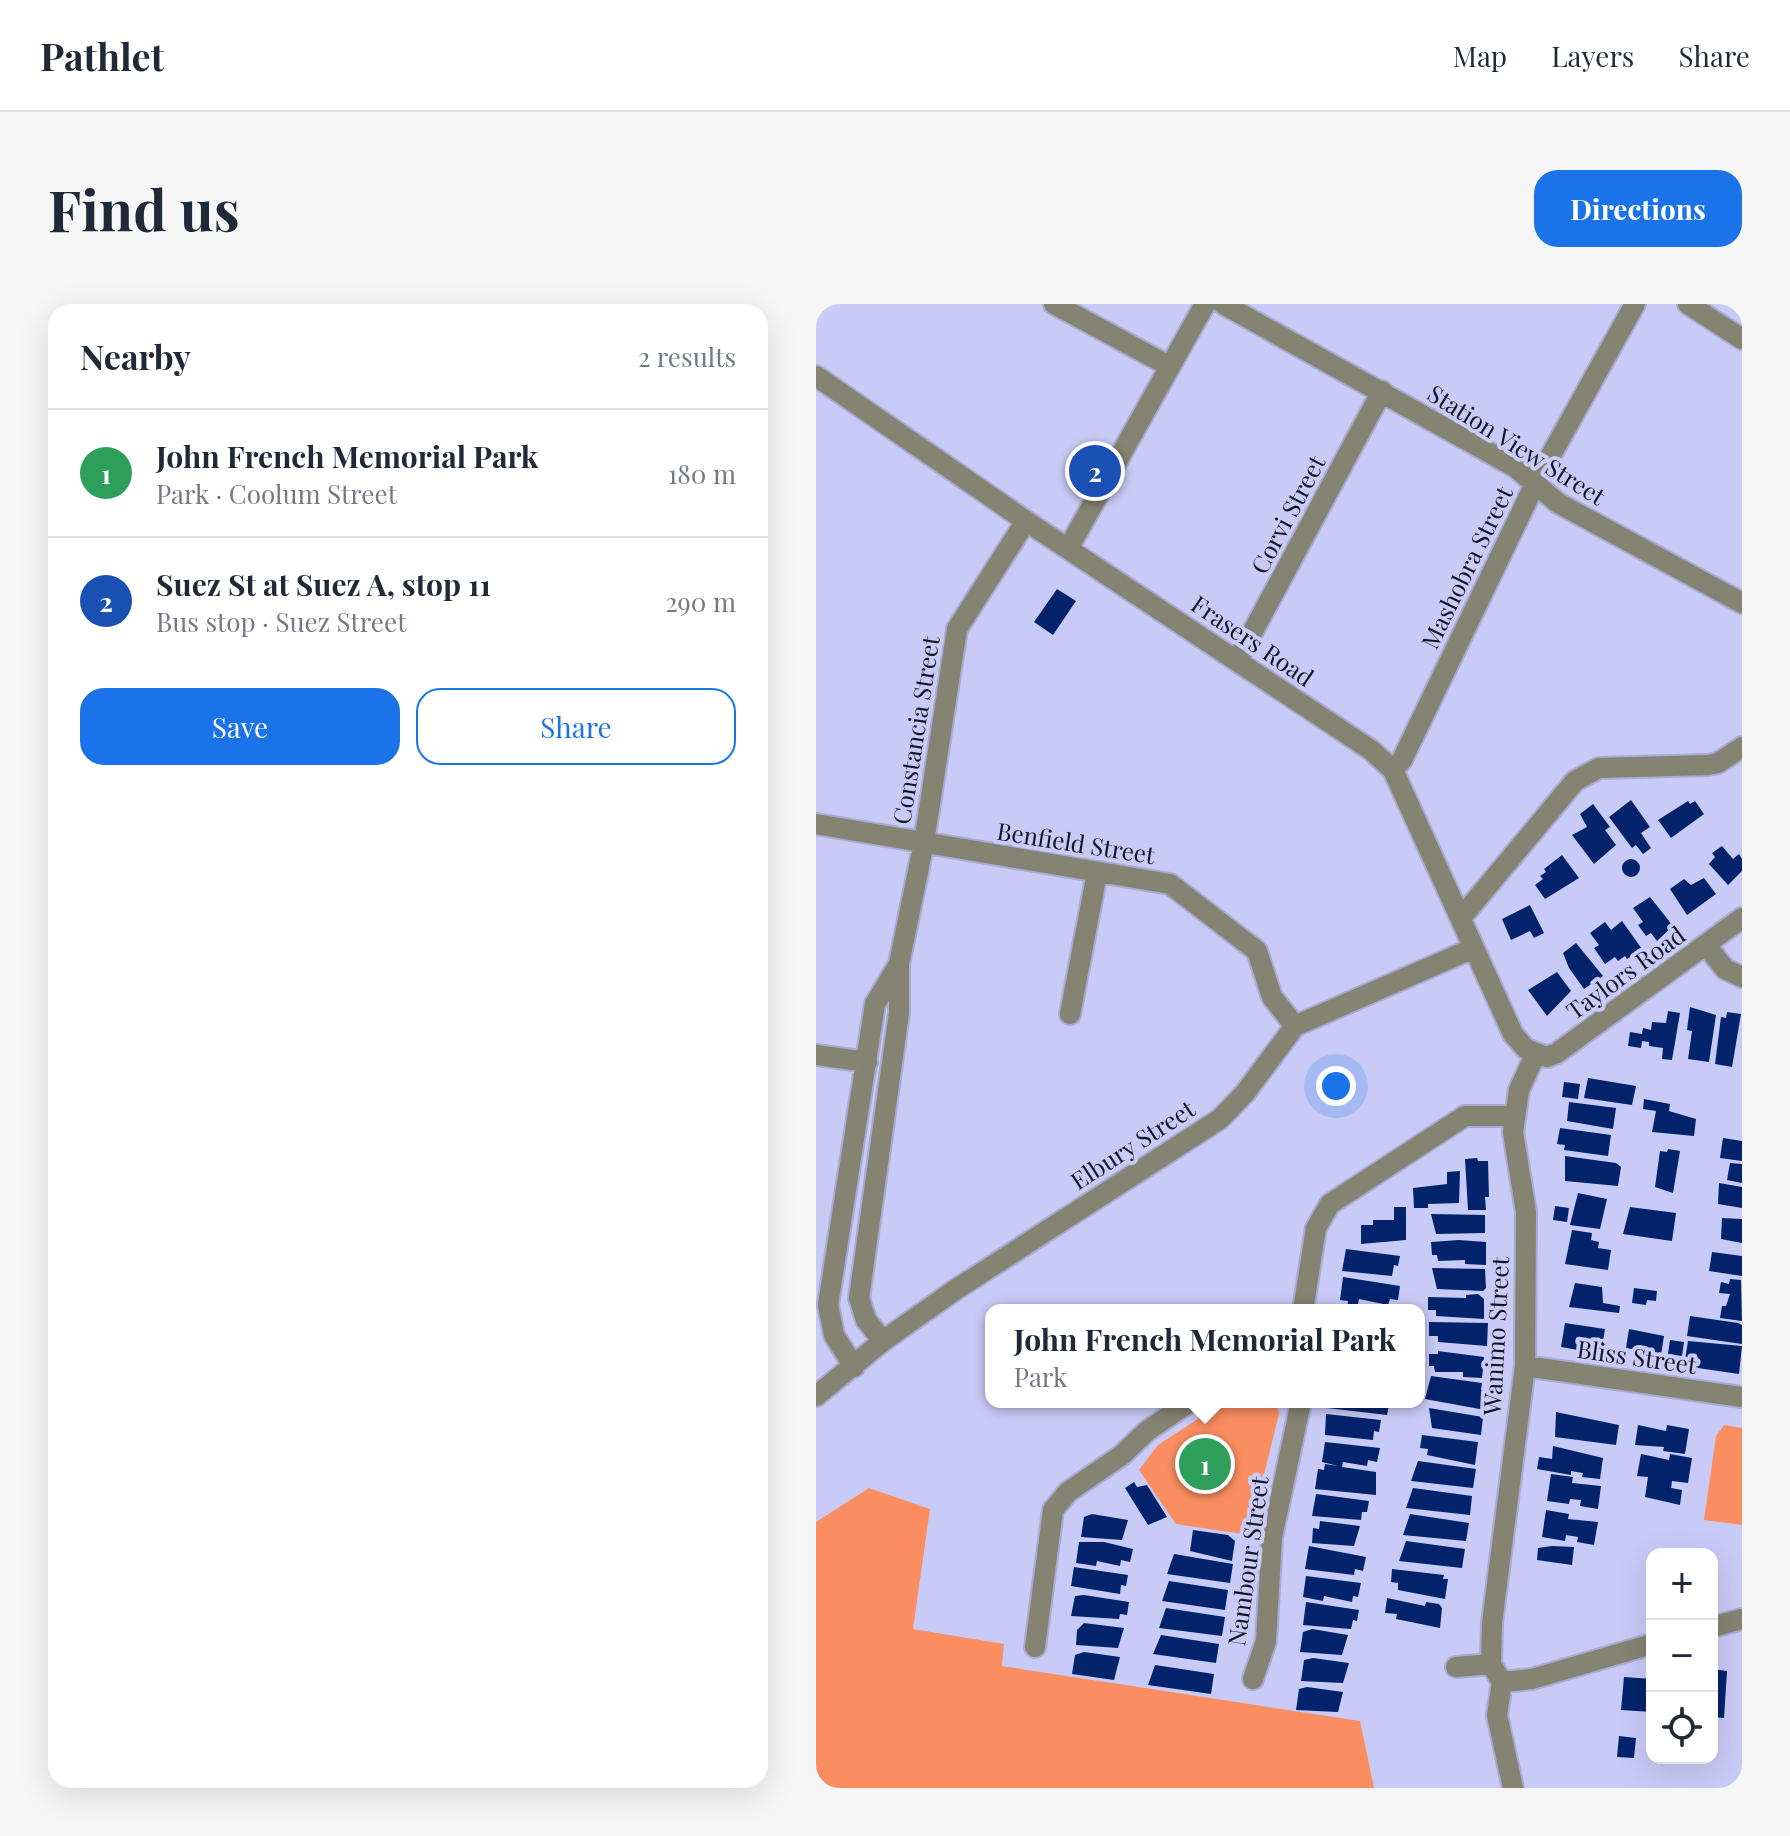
<!DOCTYPE html>
<meta charset="utf-8">
<style>
:root{--surface:#fff;--page:#f6f6f7;--text:#1f2937;--muted:#747a83;--line:#e0e1e3;--accent:#1a73e8}
body{margin:0;font-family:"Playfair Display",serif;background:var(--page);color:var(--text)}
.controls{position:absolute;right:24px;bottom:24px;display:grid;overflow:hidden;border-radius:16px;box-shadow:0 8px 32px #0002}
.controls button{width:72px;height:72px;display:grid;place-items:center;padding:0;border:0;border-bottom:2px solid var(--line);background:var(--surface);color:var(--text);font:40px sans-serif}
.you{position:absolute;left:520px;top:782px;width:28px;height:28px;margin:-20px;border:6px solid #fff;border-radius:50%;background:#1a73e8;box-shadow:0 0 0 12px #1a73e833}
.badge{display:grid;place-items:center;width:52px;height:52px;border-radius:50%;background:var(--accent);color:#fff;font-size:26px;font-weight:700}
.pin{position:absolute;translate:-50% -50%;border:4px solid #fff;box-shadow:0 2px 8px #0006}
.popup{position:absolute;left:169px;top:1000px;width:440px;height:104px;box-sizing:border-box;display:grid;place-content:center;border-radius:16px;background:var(--surface);filter:drop-shadow(0 2px 6px #0005);font-size:26px;white-space:nowrap;color:var(--muted)}
.popup b{font-size:30px;color:var(--text)}
.popup::after{content:'';position:absolute;left:50%;top:100%;margin-left:-16px;border:16px solid transparent;border-top-color:var(--surface)}
.list{margin:0;padding:0;list-style:none}
h2{display:flex;justify-content:space-between;align-items:center;height:104px;margin:0;padding:0 32px;font-size:34px}
h2 small{font-size:26px;font-weight:400;color:var(--muted)}
.list li{display:grid;grid-template-columns:52px 1fr auto;gap:24px;align-items:center;box-sizing:border-box;height:128px;padding:0 32px;border-top:2px solid var(--line)}
.list b{display:block;font-size:30px;white-space:nowrap}
.list p{margin:0;font-size:26px;white-space:nowrap;color:var(--muted)}
.list em{font-size:26px;font-style:normal;color:var(--muted)}
.actions{display:flex;gap:16px;padding:24px 32px}
.actions a{flex:1;padding:18px 0;border:2px solid var(--accent);border-radius:24px;text-align:center;font-size:28px;color:var(--accent)}
.actions .main{background:var(--accent);color:#fff}
.icon{flex:none;width:44px;height:44px;fill:none;stroke:currentColor;stroke-width:2;stroke-linecap:round;stroke-linejoin:round}
.map{position:relative;flex:none;width:926px;height:1484px;overflow:hidden;border-radius:24px}
header{display:flex;align-items:center;gap:48px;box-sizing:border-box;height:112px;padding:0 40px;background:var(--surface);border-bottom:2px solid var(--line)}
header strong{font-size:38px}
nav{display:flex;gap:44px;margin-inline-start:auto;font-size:28px}
.intro{display:flex;align-items:center;justify-content:space-between;box-sizing:border-box;height:192px;padding:0 48px}
h1{margin:0;font-size:56px}
.button{padding:20px 36px;border-radius:24px;background:var(--accent);color:#fff;font-size:28px;font-weight:700}
main{display:flex;gap:48px;padding:0 48px}
aside{flex:1;background:var(--surface);border-radius:24px;box-shadow:0 8px 32px #0002}
.map>svg:first-child{display:block}
</style>
<header>
<strong>Pathlet</strong>
<nav><a>Map</a><a>Layers</a><a>Share</a></nav>
</header>
<div class="intro"><h1>Find us</h1><a class="button">Directions</a></div>
<main>
<aside>
<h2>Nearby<small>2 results</small></h2>
<ul class="list">
<li><span class="badge" style="background:#2e9e5b">1</span><div><b>John French Memorial Park</b><p>Park · Coolum Street</p></div><em>180 m</em></li>
<li><span class="badge" style="background:#1a4fb4">2</span><div><b>Suez St at Suez A, stop 11</b><p>Bus stop · Suez Street</p></div><em>290 m</em></li>
</ul>
<div class="actions"><a class="main">Save</a><a>Share</a></div>
</aside>
<div class="map">
<svg width="926" height="1484" viewBox="0 0 926 1484">
<rect width="100%" height="100%" fill="#c9cbf7"/>
<!-- green -->
<path fill="#fb8e61" d="M408 1098 461 1099 463 1110 433 1231 360 1220 323 1166 342 1141Z
M908 1121 926 1124V1221L888 1216 900 1132Z
M53 1184 114 1205 97 1325 188 1340 186 1362 544 1417 558 1484H0V1218Z"/>
<!-- building -->
<path fill="#03246d" d="M241 285 260 297 237 331 218 318Z
M815 496 834 523 825 529 835 544 827 550 820 541 816 544 793 513Z
M872 497 874 500 879 497 888 510 855 534 842 516Z
M777 500 794 523 789 526 800 541 778 560 756 531 771 523 764 510Z
M906 542 917 555 923 550 926 555V567L912 581 893 560 899 553 896 549Z
M746 551 763 574 729 595 719 581 727 575 724 572 730 568 728 565Z
M806 564a9 9 0 1 1 18 0a9 9 0 1 1-18 0Z
M888 574 900 590 871 611 854 585 868 575 875 581Z
M834 593 857 622 841 637 835 629 830 632 822 621 827 618 817 604Z
M714 601 728 629 718 634 714 627 695 636 686 615Z
M806 617 826 645 811 655 809 652 802 657 799 653 789 660 778 644 783 641 774 629 789 618 795 626Z
M760 639 787 672 768 685 753 664 747 649Z
M741 668 755 687 731 712 712 686Z
M874 703 900 711 893 758 872 755 876 727 871 726Z
M852 707 864 709 856 756 846 755 847 744 833 742V738L826 737 825 744 812 742 814 728 826 730 827 724 835 726 836 718 850 719Z
M911 708 925 710 916 763 899 760 905 713 910 714Z
M772 774 820 782 816 801 768 794Z
M748 778 764 780 762 795 746 793Z
M828 795 854 800 853 807 880 815 878 832 836 828 840 807 827 805Z
M753 798 800 804 797 825 751 817Z
M744 824 795 831 792 852 748 846 749 841 741 840Z
M907 834 926 837V857L904 854Z
M852 845 864 847 857 889 839 883 844 847 851 848Z
M749 852 800 859 805 863 802 882 749 877Z
M661 854 662 857H672L673 893H669L670 906H652L649 855Z
M914 859 926 860V879L911 876Z
M644 867 643 899 612 900V904H598L597 884 631 880V868Z
M903 879 926 883V904L902 900Z
M762 889 791 895 784 925 754 921Z
M739 902 753 904 751 918 737 916Z
M578 903H590V936L545 940V921H557V916H578Z
M814 903 860 909 856 937 807 930Z
M615 910 669 911V929L620 930Z
M906 914 926 915V939L905 935Z
M756 926 776 929 775 936 783 938 782 944 795 946 792 966 749 960Z
M643 936 670 938V961L649 960V956L622 957 621 951H616L615 938Z
M530 945 584 952 582 962 578 961 576 972 526 967Z
M896 948 926 952V972L893 967Z
M616 964 669 965 670 984 667 987 621 985Z
M527 973 584 982 582 996 574 995 572 1001 543 995 542 1000 572 1006H531L532 997 524 996Z
M914 975 925 976 926 1017 904 1014 906 1002H910L914 990 903 989 905 978 913 980Z
M759 979 786 983 787 999 804 1002 803 1009 753 1003Z
M818 984 841 987 840 997 831 996 830 1001 816 999Z
M662 990 668 995V1015L620 1012V1006H612V993L650 994V991Z
M874 1012 922 1019 926 1021V1040L871 1032Z
M613 1018 672 1019 671 1042 622 1038V1032H613Z
M749 1019 789 1025 785 1050 745 1043Z
M813 1025 848 1032 845 1051 810 1044Z
M854 1036 868 1038 866 1052 852 1050Z
M872 1037 926 1042 923 1070 868 1062Z
M622 1047 668 1053 666 1074 647 1073V1068H619L618 1062H613V1050H622Z
M615 1072 666 1079 665 1086 671 1087 669 1106 609 1095Z
M512 1098H570L573 1101 571 1111 563 1110 511 1104Z
M613 1104 667 1113 665 1131 616 1124Z
M740 1108 803 1121 800 1141 739 1133Z
M510 1110 565 1116 563 1128 558 1127 557 1136 509 1131Z
M822 1121 850 1127 851 1121 873 1125 869 1150 847 1147 848 1143 819 1141Z
M606 1131 662 1138 659 1161 611 1151 612 1145 604 1144Z
M509 1138 564 1144 561 1158 552 1156 551 1162 527 1158 526 1163 560 1168V1191L499 1185 502 1165 508 1166 509 1160 522 1162 506 1158Z
M737 1142 787 1154 784 1175 766 1173 767 1169 755 1167V1171L721 1165 723 1153 736 1155Z
M825 1150 853 1156 854 1150 876 1154 872 1179 856 1177 855 1184 866 1186 864 1201 829 1193 832 1173 821 1172Z
M602 1157 660 1165 657 1184 595 1177Z
M735 1170 757 1173 756 1179 785 1182 782 1205 764 1202 765 1196 754 1195 753 1200 731 1197Z
M318 1178 321 1183 331 1181 351 1213 332 1221 309 1184Z
M597 1184 656 1192 654 1211 590 1204Z
M500 1190 553 1197 551 1208H546L545 1216 496 1212Z
M730 1206 753 1210 752 1215 782 1218 778 1241 761 1238 762 1233 750 1231 749 1237 726 1233Z
M276 1210 312 1216 306 1236 265 1233 268 1213Z
M594 1210 653 1219 650 1237 587 1231Z
M504 1217 544 1222 538 1242 496 1239 497 1224 503 1225Z
M377 1226 412 1231 419 1237 416 1257 374 1247Z
M590 1237 649 1245 646 1264 583 1257Z
M263 1238H288L317 1245 314 1258 305 1256 304 1262 281 1257 280 1262 260 1259Z
M493 1242 550 1253 547 1267 539 1265 538 1271 489 1265Z
M736 1242 758 1243 756 1261 721 1256 722 1244Z
M358 1250 417 1260 414 1279 351 1270Z
M258 1263 312 1271 310 1282 305 1281 304 1290 255 1282Z
M576 1265 628 1271 627 1275H632L629 1295 582 1286V1279L575 1278Z
M490 1272 545 1279 542 1293 537 1292 536 1298 508 1292 507 1297 487 1293Z
M353 1277 412 1286 409 1306 346 1297Z
M268 1291 313 1298 311 1311 304 1310 303 1315 255 1312 259 1292Z
M571 1294 609 1302 610 1298 623 1300 626 1304 624 1324 580 1315 581 1310 569 1309Z
M490 1298 543 1306 541 1317 537 1316 535 1325 487 1321Z
M350 1304 409 1313 406 1332 343 1324Z
M268 1319 308 1324 302 1344 260 1341 261 1326Z
M496 1325 532 1331 526 1351 484 1348 487 1328Z
M345 1331 403 1340 400 1359 337 1350Z
M268 1348 304 1353 298 1376 256 1370 259 1351Z
M497 1354 533 1359 527 1379 485 1377 488 1356Z
M339 1361 398 1370 395 1390 332 1381Z
M896 1365 911 1367 908 1414 896 1413Z
M808 1373 836 1375V1408L805 1406Z
M491 1383 527 1388 522 1408 480 1406 483 1385Z
M803 1432 820 1434 818 1454 801 1453Z"/>
<g fill="none" stroke-linecap="round" stroke-linejoin="round">
<defs>
<path id="minor" d="M238 0 353 62
M407 0 699 163 742 199 926 299
M872 0 926 35
M0 72 210 217 555 446 577 466 697 730 710 745 731 753 741 749 926 614
M253 243 389 0
M421 357 566 87
M577 466 586 456 719 180 819 0
M0 520 354 580 441 647 456 693 479 722
M645 614 759 477 783 464 892 461 902 459 926 443
M890 641 909 665 926 673
M254 710 281 569
M0 751 51 758
M487 1006 500 924 514 900 649 812H699
M67 1037 50 1016 43 994 83 709V660L108 538 141 325 210 217
M709 1062 926 1093
M38 1063 18 1031 12 1001 59 700 83 660
M0 1092 67 1037 139 986 404 815 429 789 479 722 658 644
M896 1323 926 1315
M219 1343 237 1206 252 1188 306 1151 331 1127 374 1098
M640 1363 675 1360
M437 1375 450 1337 456 1233 485 1098
M686 1378 716 1375 836 1340
M697 1484 681 1411 686 1378 675 1360 676 1319 709 1062 710 908 697 828 703 786 719 751"/>
</defs>
<!-- minor casing -->
<use href="#minor" stroke="#a8aad1" stroke-width="24"/>
<!-- minor -->
<use href="#minor" stroke="#858371" stroke-width="20"/>
</g>
<g text-anchor="middle" dominant-baseline="central" stroke-width="8" stroke-linejoin="round" paint-order="stroke">
<!-- street labels -->
<g font-size="24" fill="#141524" stroke="#c9cbf7">
<text transform="translate(701 140) rotate(32)">Station View Street</text>
<text transform="translate(471 210) rotate(-62)">Corvi Street</text>
<text transform="translate(650 263) rotate(-64)">Mashobra Street</text>
<text transform="translate(437 336) rotate(34)">Frasers Road</text>
<text transform="translate(99 426) rotate(-81)">Constancia Street</text>
<text transform="translate(260 538) rotate(9)">Benfield Street</text>
<text transform="translate(809 668) rotate(-36)">Taylors Road</text>
<text transform="translate(316 840) rotate(-33)">Elbury Street</text>
<text transform="translate(679 1032) rotate(-87)">Wanimo Street</text>
<text transform="translate(821 1052) rotate(8)">Bliss Street</text>
<text transform="translate(431 1257) rotate(-82)">Nambour Street</text>
</g>
</g>
</svg>
<div class="controls">
<button>+</button>
<button>−</button>
<button><svg class="icon" aria-label="locate" viewBox="0 0 24 24"><circle cx="12" cy="12" r="6"/><path d="M12 2v4M12 18v4M2 12h4M18 12h4"/></svg></button>
</div>
<div class="you"></div>
<div class="pin badge" style="left:389px;top:1160px;background:#2e9e5b">1</div>
<div class="popup"><b>John French Memorial Park</b>Park</div>
<div class="pin badge" style="left:279px;top:167px;background:#1a4fb4">2</div>
</div>
</main>
